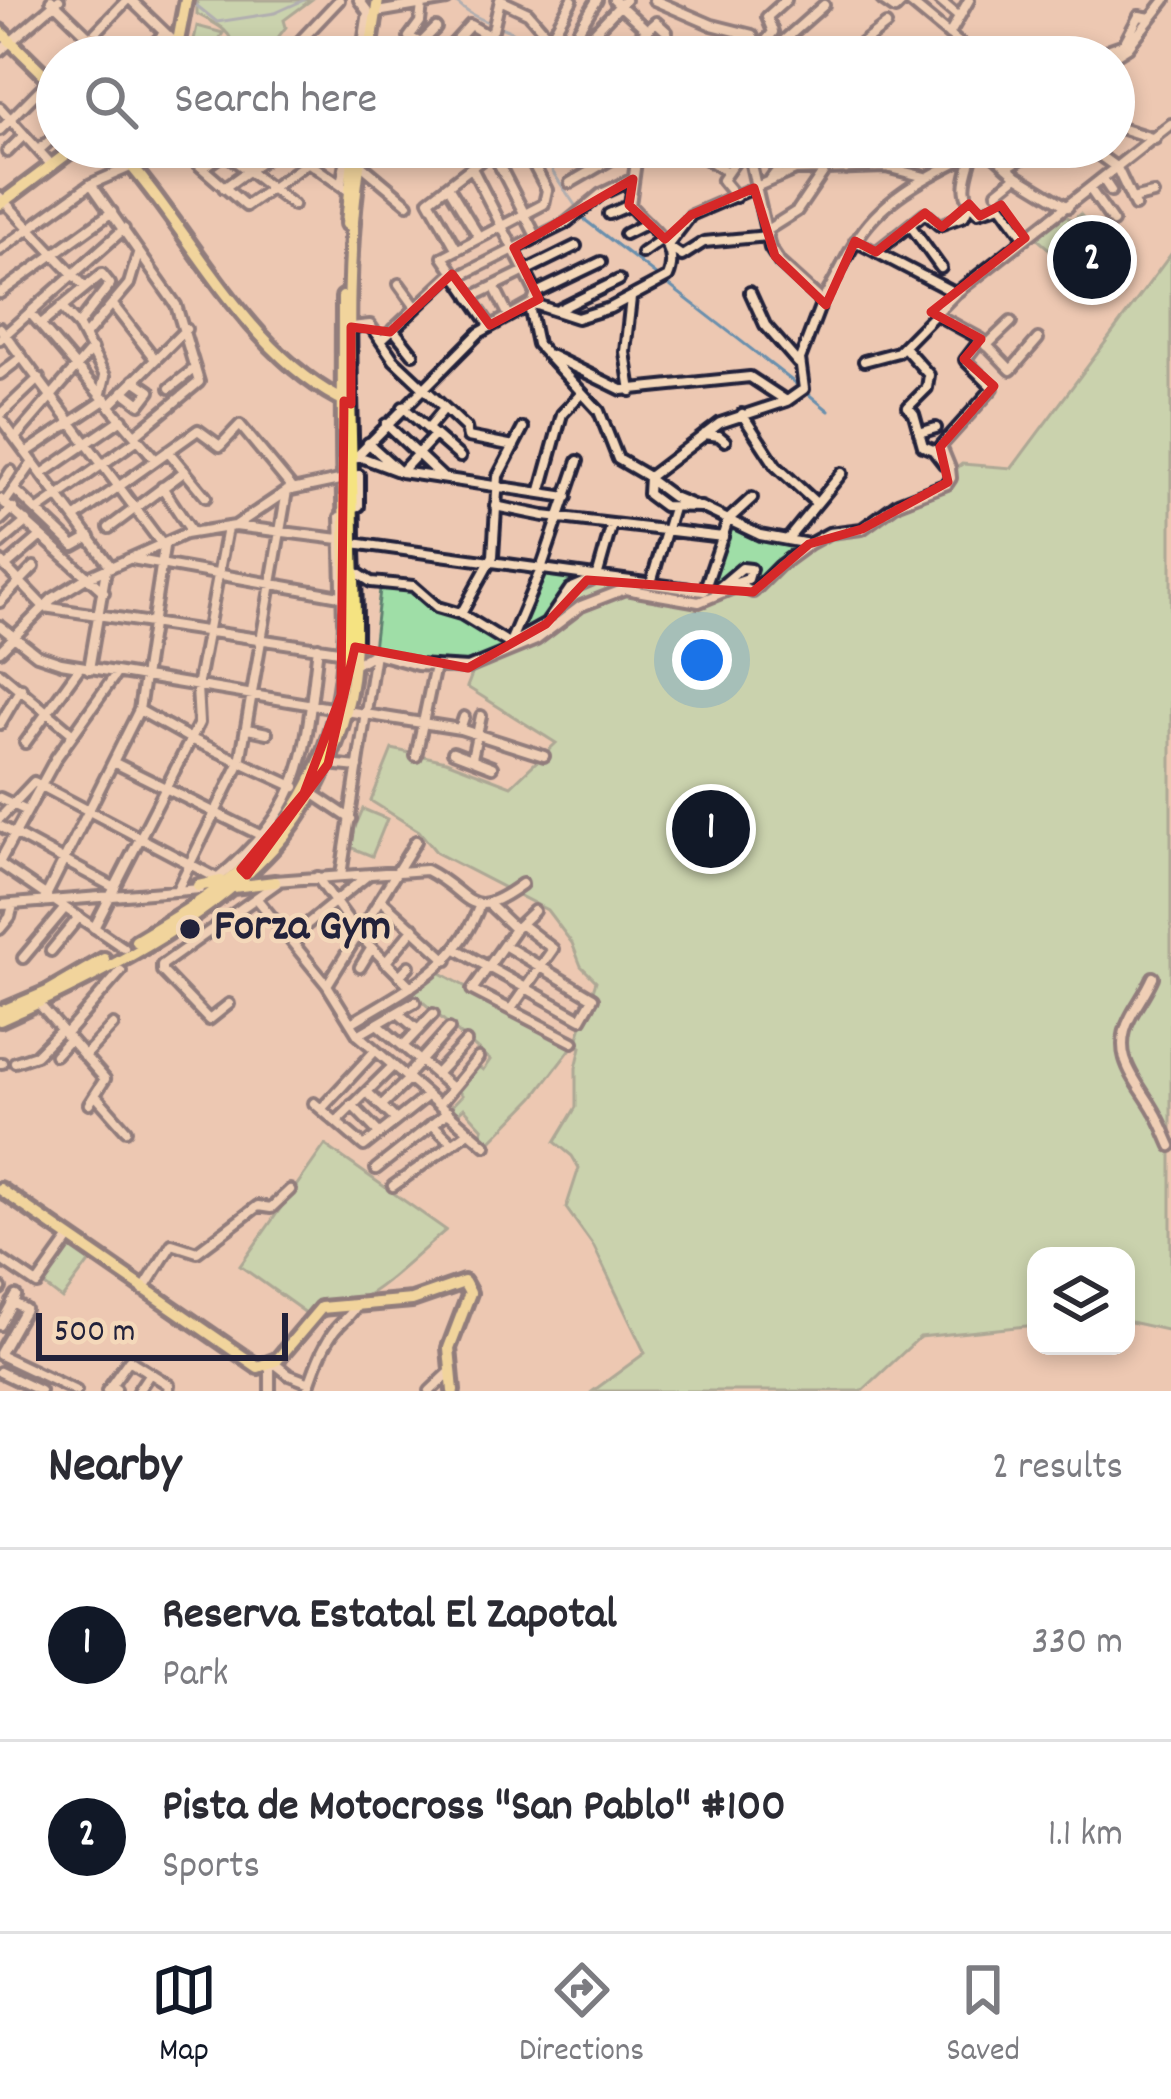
<!DOCTYPE html>
<style>
:root{--surface:#fff;--page:#f7f7f7;--text:#2b2b33;--muted:#7c7c81;--line:#e1e1e2;--accent:#111827}
body{margin:0;font-family:Dekko,sans-serif;background:var(--page);color:var(--text)}
.controls{position:absolute;right:36px;bottom:36px;display:grid;overflow:hidden;border-radius:24px;box-shadow:0 6px 18px #0003}
.controls button{width:108px;height:108px;display:grid;place-items:center;padding:0;border:0;border-bottom:3px solid var(--line);background:var(--surface);color:var(--text);font:60px sans-serif}
.scale{position:absolute;left:36px;bottom:30px;width:252px;box-sizing:border-box;padding-left:12px;border:6px solid #22223b;border-top:0;font-size:33px;line-height:42px;white-space:nowrap;color:#22223b;-webkit-text-stroke:9px #f4d8ba;paint-order:stroke}
.you{position:absolute;left:702px;top:660px;width:42px;height:42px;margin:-30px;border:9px solid #fff;border-radius:50%;background:#1a73e8;box-shadow:0 0 0 18px #1a73e833}
.badge{display:grid;place-items:center;width:78px;height:78px;border-radius:50%;background:var(--accent);color:#fff;font-size:39px;font-weight:700}
.pin{position:absolute;translate:-50% -50%;border:6px solid #fff;box-shadow:0 3px 12px #0006}
.list{margin:0;padding:0;list-style:none}
h2{display:flex;justify-content:space-between;align-items:center;height:156px;margin:0;padding:0 48px;font-size:51px}
h2 small{font-size:39px;font-weight:400;color:var(--muted)}
.list li{display:grid;grid-template-columns:78px 1fr auto;gap:36px;align-items:center;box-sizing:border-box;height:192px;padding:0 48px;border-top:3px solid var(--line)}
.list b{display:block;font-size:45px;white-space:nowrap}
.list p{margin:0;font-size:39px;white-space:nowrap;color:var(--muted)}
.list em{font-size:39px;font-style:normal;color:var(--muted)}
.icon{flex:none;width:66px;height:66px;fill:none;stroke:currentColor;stroke-width:2;stroke-linecap:round;stroke-linejoin:round}
.map{position:relative;flex:none;width:1171px;height:1391px;overflow:hidden}
.search{position:absolute;background:var(--surface);box-shadow:0 6px 18px #0003;left:36px;right:36px;top:36px;height:132px;display:flex;align-items:center;gap:30px;box-sizing:border-box;padding:0 42px;border-radius:66px;color:var(--muted);font-size:45px}
.sheet{height:540px;background:var(--surface)}
nav{display:flex;justify-content:space-around;align-items:center;box-sizing:border-box;height:168px;border-top:3px solid var(--line);background:var(--surface);font-size:33px;color:var(--muted)}
nav a{display:grid;justify-items:center;gap:6px}
nav .on{color:var(--accent)}
.map>svg:first-child{display:block}
</style>
<div class="map">
<svg width="1171" height="1391" viewBox="0 0 1171 1391">
<rect width="100%" height="100%" fill="#edc8b2"/>
<filter id="ink" filterUnits="userSpaceOnUse"><feTurbulence type="fractalNoise" baseFrequency=".00833" numOctaves="2"/><feDisplacementMap in="SourceGraphic" scale="24" xChannelSelector="R" yChannelSelector="G"/><feConvolveMatrix kernelMatrix="1 2 1 2 8 2 1 2 1" color-interpolation-filters="sRGB"/></filter>
<g filter="url(#ink)">
<!-- green -->
<path fill="#9fdea7" stroke="#608071" stroke-width="3" d="M197 0H311L284 20 286 27 276 40 285 49 276 57H195L191 54 197 26 223 33 218 41 227 52 233 50C234 30 213 23 197 14Z
M1064 214 1072 221 1080 214 1128 269 1103 295 1035 237Z
M1171 254V1331L1126 1321V1256H1036V1325L920 1337 862 1391H593L645 1353 594 1247 566 1208 579 1168 572 1156 555 1142 576 1107V1068L581 1047 576 1044 596 981 581 966 572 943 547 910 437 853 419 831 371 801 392 749 446 761 511 786 556 743 467 687 476 664 372 657 381 581 415 584 508 646 514 644 547 572 621 589 708 597 734 522C755 532 782 550 805 545 862 533 918 501 962 464L1012 468Z
M363 809 387 819 372 856 347 846Z
M439 972 573 1046 534 1097 488 1144 479 1136 483 1129 464 1108 455 1116 448 1110 462 1095 457 1090 477 1066 483 1070 490 1060 410 991Z
M325 1145 446 1230C428 1245 379 1292 361 1298 341 1305 325 1297 306 1313L240 1266Z
M68 1245 90 1261 62 1299 41 1283Z"/>
<g fill="none" stroke-linecap="round" stroke-linejoin="round">
<!-- stream -->
<path stroke="#698fad" stroke-width="3" d="M454 0C480 29 518 22 541 57
M191 1 217 22 275 13 304 0
M568 147 552 171 585 220 800 387
M807 393 829 411"/>
<defs>
<path id="minor" d="M51 0 110 57
M131 0 190 57
M359 0 368 12 361 57
M500 0 528 13 566 57
M614 0 648 31
M654 0 712 25 752 35 763 57
M882 0 895 9 904 0
M907 0 976 57
M939 0 959 17
M422 5 420 22 409 37 421 43 436 28
M383 11 447 0
M949 35 969 0
M574 37 597 0
M550 39 572 0
M781 43 824 5
M761 47 773 32 767 17 786 0
M0 51 59 0
M72 57 127 0
M114 57 126 45
M140 57 165 33
M285 57 339 0
M462 57 451 46 470 25 489 36 509 57
M470 57 493 30 500 0
M571 57 625 0
M617 57 656 22 667 32
M741 57V33
M844 57 886 25
M1108 57 1110 49 1124 44 1139 16 1151 18
M1112 57 1128 47 1165 0
M0 108 48 161
M1114 126 1155 139
M0 130 57 72
M178 147 246 206 330 147
M217 147 293 205
M286 147 349 191
M702 147 701 155 727 172
M832 147 848 164
M1088 147 1117 168 1135 206
M39 150 57 134
M492 151 537 238
M7 152 24 135
M570 152 578 147
M973 154C966 178 958 195 978 212L1001 205 1025 238
M359 163 408 204
M531 163 563 147
M861 166 878 151 899 149
M887 166 921 147
M1007 167 1024 157
M203 168 233 147
M472 168 536 293 530 311 537 344 599 411 618 459 649 477
M846 169 862 147
M1103 179 1111 191
M770 180 794 147
M570 183 632 147
M91 184 176 305 199 382 135 435
M341 185 348 147
M448 186 479 237
M224 188 281 147
M1090 189 1113 222
M997 192 1017 176
M0 197 85 287
M736 197 722 180 745 147
M1132 199 1153 194
M609 214 630 205
M910 225 941 268
M767 230 797 211 824 171
M625 234 647 223
M855 241 955 293
M668 245 691 215 795 170 886 167 925 177
M456 248 429 200 498 147
M0 250 91 184 137 164 164 147
M673 250 682 256 704 242 768 236
M876 252 925 213 939 225 964 216 969 206
M642 253 662 239
M456 278 566 223 601 194 633 179
M399 284 415 306
M494 286 508 314
M750 292 765 325 798 363
M0 293 112 212
M536 293 601 262
M470 298 576 246
M822 301C835 282 843 262 855 243 882 195 939 171 985 147L1017 176 1068 207
M534 304 577 318 610 308 668 277C682 244 648 229 630 205L638 147
M113 305 155 359
M61 307 78 325 105 376 101 393
M556 311 619 280
M31 314 155 459
M935 314 981 339 1011 370 1038 339
M41 324 102 274 110 284 78 325
M489 324 443 257 544 204 547 190 524 147
M351 327 370 325 394 360 466 428 468 437 514 446
M0 328 164 547 139 710 43 902
M393 329 413 354
M85 336 129 284 138 254
M0 339 124 229
M381 341 452 274
M986 346 1011 322
M904 347 929 375 927 388 908 407 914 414 923 446 933 450 944 464
M552 356 622 390 750 377 785 400
M864 361 898 352 956 293 1171 124
M0 374 22 357
M170 388 195 368
M123 391 140 404 150 391 134 380
M631 391 625 352 631 298
M111 404 186 329
M403 407 460 457
M742 414 776 466 815 502
M0 415 39 378
M0 418 111 567
M386 424 442 477
M428 428 444 409
M919 433 936 428
M705 434 719 436 725 441
M15 438 92 349
M368 443 398 470
M168 451 206 497
M27 452 106 399
M358 456 401 472 567 497
M352 461 479 333 531 304
M950 468 941 446 993 388 965 360 981 339
M401 472 435 435
M42 474 122 419
M353 476 359 475V506L353 508
M649 477 720 423 787 401 804 389 800 359 822 301 780 263 770 248 747 147
M649 477 648 494 664 506 701 507 760 535 809 544
M650 480 673 497 695 506
M162 487 192 532
M0 488 11 471
M15 490 74 546 90 537
M541 490 562 414 580 395
M0 499 104 592
M5 502 33 462
M495 506 544 516 723 537
M38 510 138 439
M76 517 198 430 220 446 240 425 293 489
M340 517 343 621
M0 520 13 508
M235 526 339 539
M109 528 185 471
M787 540 842 473
M353 543 704 591 728 520 752 498
M0 544 27 521
M132 559 340 596
M0 561 44 607 345 652
M5 567 41 536
M354 571 371 582 413 586 437 607 461 614 510 644 546 624 570 589 591 580
M597 577 612 524
M651 583 673 508
M730 585 748 579 751 569
M716 590 742 568 751 569
M0 602 34 567
M461 614 493 556 498 476 523 428
M0 626 37 655 61 663 337 709
M508 647 541 569 578 461
M0 651 52 599 86 578 185 534 235 526 287 491 344 479
M354 665 375 653 417 665 468 668 536 640 581 606 625 589 699 602 738 586 753 592 779 566 809 544 829 533 862 529 898 503 947 484 951 478 950 468
M89 669 106 570
M0 673 73 734
M139 710 191 739 295 787
M346 711 460 729 544 756
M0 724 21 688
M248 729 267 733
M460 729 464 717
M25 743 80 667
M453 752 492 767
M416 756 435 666
M472 758 481 716
M115 763 264 837
M328 764 358 767
M312 793 351 819
M0 798 27 811
M0 818 34 782 222 881
M0 826 115 888
M0 861 56 758 116 674
M0 864 47 896
M341 875 375 653
M317 877 359 935 411 987
M217 879C308 802 304 758 318 647
M275 881 426 870C474 894 466 925 522 884
M177 890 240 762 287 491
M257 899 327 985 358 1035 486 1146
M380 899 447 960
M55 901 124 948
M0 905 200 889
M490 905 515 929
M534 911 515 929 472 990 573 1042
M94 928 199 723 197 687 227 528
M0 929 10 917 13 905
M290 938 368 875
M458 950 581 1019 593 998 504 945
M51 951 79 917
M23 958 65 908
M385 963 414 928
M360 967 371 949
M399 976 409 966
M1153 977C1146 993 1137 1004 1130 1018 1110 1057 1137 1080 1155 1112 1161 1122 1166 1135 1171 1146
M327 985 416 841
M39 1004 105 1079 89 1104
M229 1004 209 1020 162 971V965L277 883
M511 1009 553 949 522 925
M398 1013 418 1030
M351 1023C405 990 458 967 480 904
M377 1024 452 1088
M65 1035 121 971
M358 1035 415 1002
M403 1046 433 1014
M55 1055 69 1040
M84 1056 113 1025
M15 1062 36 1055 61 1030
M0 1063H2
M436 1074 466 1042
M406 1077 449 1029
M367 1092 396 1120
M95 1095 126 1130
M314 1103 364 1146 427 1096
M352 1105 380 1134
M439 1105 478 1058
M381 1106 409 1079
M321 1109 375 1051
M336 1122 393 1066
M432 1124 452 1143
M376 1169 448 1112
M393 1186 469 1132
M0 1259 37 1284 69 1239
M0 1289 1 1288
M143 1290 172 1244 197 1252 258 1206 271 1208 290 1190
M0 1325 16 1296
M0 1353 25 1309 12 1302
M0 1355 76 1391
M274 1363 289 1375 310 1383
M270 1366V1391
M0 1372 40 1391
M107 1391 129 1360 169 1385 168 1391
M115 1391 116 1389
M138 1391 150 1373
M307 1391C314 1371 320 1352 332 1334 341 1321 350 1318 358 1303
M430 1391 450 1372"/>
<path id="major" d="M0 31 57 87
M175 57 186 0
M369 57 378 0
M115 147C189 226 248 358 349 403
M0 204 76 147
M347 224 354 147
M198 886 221 881
M233 887 275 882
M136 941C185 912 236 882 274 837 359 735 347 621 344 498 342 431 343 363 343 297
M0 1012 47 992 104 959
M0 1020C94 978 205 923 275 846 309 809 333 759 346 710 360 658 354 600 353 547 353 415 340 278 362 147
M0 1189 258 1367 277 1360 321 1308 412 1300 464 1282 470 1293 449 1348 453 1391"/>
</defs>
<!-- minor casing -->
<use href="#minor" stroke="#22223b" stroke-width="16"/>
<!-- major casing -->
<use href="#major" stroke="#22223b" stroke-width="20"/>
<!-- minor -->
<use href="#minor" stroke="#f4d8ba" stroke-width="8"/>
<!-- major -->
<use href="#major" stroke="#f5e381" stroke-width="10"/>
</g>
</g>
<!-- marked area -->
<path d="M0 0H1171V1391H0ZM633 179 629 205 665 239 691 215 754 188 775 256 826 305 855 241 876 252 925 213 942 227 969 204 980 216 1001 205 1025 238 931 312 981 339 964 359 994 386 940 447 948 482 862 529 809 544 753 592 587 580 546 624 468 668 355 647 328 764 247 875 241 869 304 793 341 695 344 401 351 404V327L390 332 452 274 490 325 539 299 514 248Z" fill="#edc8b2" fill-opacity=".55" fill-rule="evenodd"/>
<path fill="none" stroke="#d62828" stroke-width="9" stroke-linejoin="round" d="M633 179 629 205 665 239 691 215 754 188 775 256 826 305 855 241 876 252 925 213 942 227 969 204 980 216 1001 205 1025 238 931 312 981 339 964 359 994 386 940 447 948 482 862 529 809 544 753 592 587 580 546 624 468 668 355 647 328 764 247 875 241 869 304 793 341 695 344 401 351 404V327L390 332 452 274 490 325 539 299 514 248Z"/>
<!-- markers -->
<circle fill="#22223b" stroke="#f4d8ba" stroke-width="4.5" cx="190" cy="929" r="12"/>
<g text-anchor="middle" dominant-baseline="central" stroke-width="9" stroke-linejoin="round" paint-order="stroke">
<!-- poi labels -->
<g font-size="45" font-weight="bold" fill="#22223b" stroke="#f4d8ba" text-anchor="start">
<text x="214" y="929">Forza Gym</text>
</g>
</g>
</svg>
<div class="controls">
<button><svg class="icon" aria-label="layers" viewBox="0 0 24 24"><path d="M12 4l9 5-9 5-9-5zM3 14l9 5 9-5"/></svg></button>
</div>
<div class="scale">500 m</div>
<div class="you"></div>
<div class="pin badge" style="left:711px;top:829px">1</div>
<div class="pin badge" style="left:1092px;top:260px">2</div>
<div class="search"><svg class="icon" aria-label="search" viewBox="0 0 24 24"><circle cx="10" cy="10" r="6"/><path d="M15 15l6 6"/></svg>Search here</div>
</div>
<section class="sheet">
<h2>Nearby<small>2 results</small></h2>
<ul class="list">
<li><span class="badge">1</span><div><b>Reserva Estatal El Zapotal</b><p>Park</p></div><em>330 m</em></li>
<li><span class="badge">2</span><div><b>Pista de Motocross &quot;San Pablo&quot; #100</b><p>Sports</p></div><em>1.1 km</em></li>
</ul>
</section>
<nav>
<a class="on"><svg class="icon" aria-label="map" viewBox="0 0 24 24"><path d="M3 6l6-2 6 2 6-2v14l-6 2-6-2-6 2zM9 4v14M15 6v14"/></svg>Map</a>
<a><svg class="icon" aria-label="directions" viewBox="0 0 24 24"><path d="M12 3l9 9-9 9-9-9zM9 14v-3h6M13 9l2 2-2 2"/></svg>Directions</a>
<a><svg class="icon" aria-label="saved" viewBox="0 0 24 24"><path d="M7 4h10v16l-5-4-5 4z"/></svg>Saved</a>
</nav>
